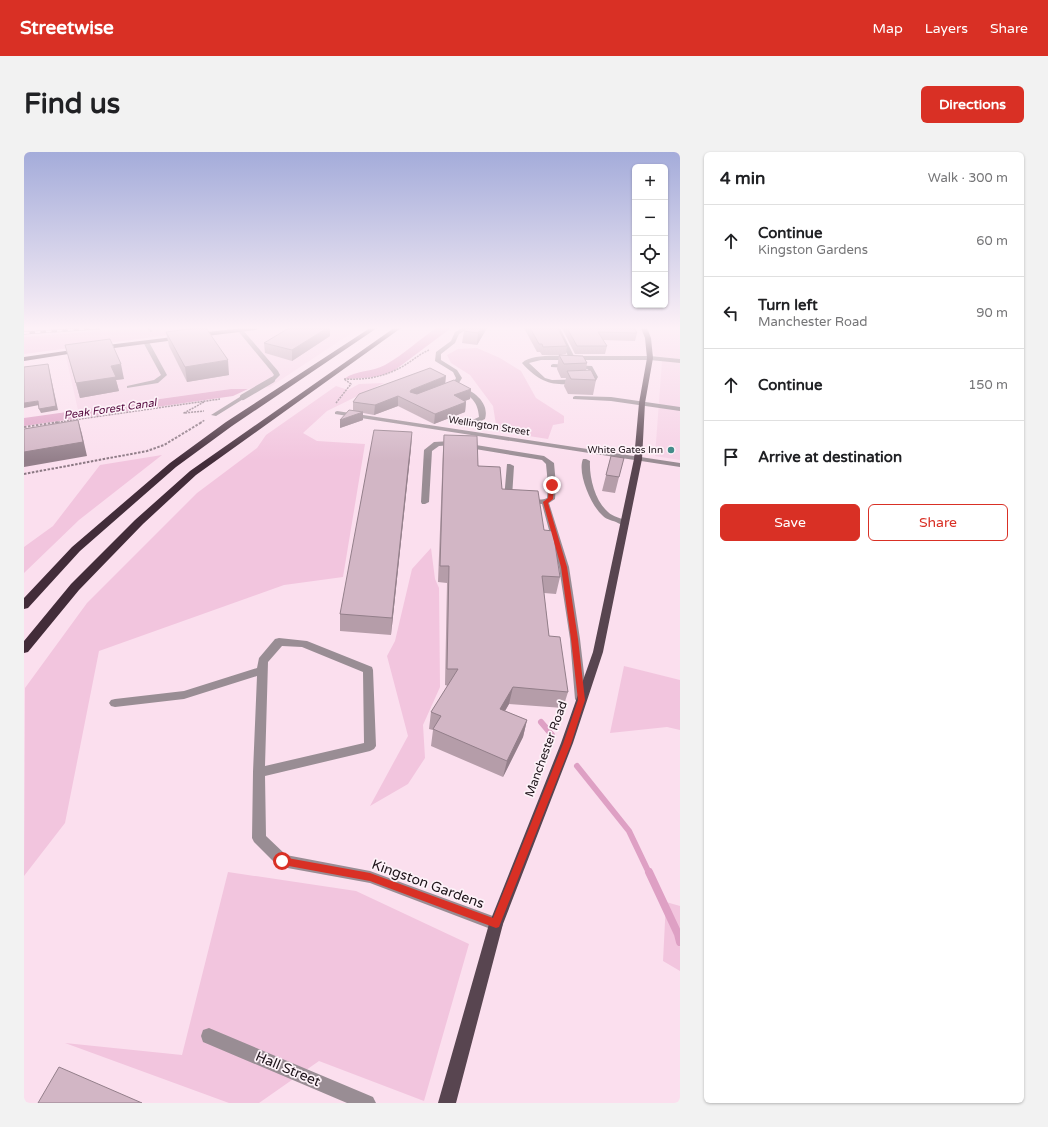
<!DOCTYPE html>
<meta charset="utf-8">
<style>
:root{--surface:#fff;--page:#f2f2f2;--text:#202124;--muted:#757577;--line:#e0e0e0;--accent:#d93025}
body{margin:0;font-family:"Varela Round",sans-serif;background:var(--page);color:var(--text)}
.controls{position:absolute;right:12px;top:12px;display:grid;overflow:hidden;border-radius:6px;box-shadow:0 1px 3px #0004}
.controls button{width:36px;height:36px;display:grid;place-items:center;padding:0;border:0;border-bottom:1px solid var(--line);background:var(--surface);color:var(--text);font:20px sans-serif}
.stop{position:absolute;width:12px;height:12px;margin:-9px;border:3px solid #d93025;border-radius:50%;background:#fff}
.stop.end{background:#d93025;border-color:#fff;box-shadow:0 1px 4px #0008}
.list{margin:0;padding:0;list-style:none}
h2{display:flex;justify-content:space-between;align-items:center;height:52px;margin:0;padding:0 16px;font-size:17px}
h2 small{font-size:13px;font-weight:400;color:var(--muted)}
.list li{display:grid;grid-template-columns:26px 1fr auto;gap:12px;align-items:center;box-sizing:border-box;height:72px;padding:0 16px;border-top:1px solid var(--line)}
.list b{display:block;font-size:15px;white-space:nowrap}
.list p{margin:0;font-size:13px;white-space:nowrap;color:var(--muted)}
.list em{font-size:13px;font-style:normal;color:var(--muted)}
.actions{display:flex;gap:8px;padding:12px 16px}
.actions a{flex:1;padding:9px 0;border:1px solid var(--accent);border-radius:6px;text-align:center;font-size:14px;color:var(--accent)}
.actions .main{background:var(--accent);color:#fff}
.icon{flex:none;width:22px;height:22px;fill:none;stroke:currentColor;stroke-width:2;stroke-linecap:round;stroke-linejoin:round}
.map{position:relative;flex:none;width:656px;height:951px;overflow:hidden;border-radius:6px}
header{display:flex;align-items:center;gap:24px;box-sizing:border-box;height:56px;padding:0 20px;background:var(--accent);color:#fff}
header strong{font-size:19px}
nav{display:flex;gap:22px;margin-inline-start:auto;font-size:14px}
.intro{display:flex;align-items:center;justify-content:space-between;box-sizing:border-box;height:96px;padding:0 24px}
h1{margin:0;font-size:28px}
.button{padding:10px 18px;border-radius:6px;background:var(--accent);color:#fff;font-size:14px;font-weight:700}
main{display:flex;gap:24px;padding:0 24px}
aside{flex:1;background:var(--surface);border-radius:6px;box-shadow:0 1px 3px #0004}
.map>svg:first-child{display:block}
</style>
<header>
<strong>Streetwise</strong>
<nav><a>Map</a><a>Layers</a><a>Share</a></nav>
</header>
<div class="intro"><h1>Find us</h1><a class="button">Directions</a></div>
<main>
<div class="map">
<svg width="656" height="951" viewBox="0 0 656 951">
<rect width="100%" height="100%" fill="#fbdfee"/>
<!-- built -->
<path fill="#f6d2e6" d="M232 176H335L246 235 211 238 207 237 54 258 42 205 122 190Z
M620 176H656V207L631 204Z
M638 209 656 211V308L631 304Z"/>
<!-- green -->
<path fill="#f2c5de" d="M112 176H198L0 202V185Z
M453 196 476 206 497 219 512 246 540 264V271L529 273 524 287 473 279 469 254 446 223 427 211 423 203 434 197Z
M360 231 303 259 279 281 293 289 341 292 319 425 260 433 75 499 41 671 0 724 1 536 63 451 173 341 233 296 242 283 312 234 324 238 335 232Z
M138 303 55 368 0 421V395L29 374 76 313Z
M407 396 411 427 415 436 416 535 399 573 401 606 384 632 346 654 384 584 363 504 371 489 388 417Z
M600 514 656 528V578L643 575 586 581Z
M204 720 332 739 445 792 400 949 295 909 235 951H205L41 891 158 903Z
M642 750 656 754V819L639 809Z"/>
<!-- water -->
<path fill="#dea0c4" d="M412 176H427L371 218C355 227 337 226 320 227 332 218 348 220 361 213 379 203 395 188 412 176Z
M207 237H224L209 244 0 274V266Z"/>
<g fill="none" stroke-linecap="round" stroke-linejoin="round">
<!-- stream-far1 -->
<path stroke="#dea0c4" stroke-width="6" d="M517 570 528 583
M553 614 605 679 625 721"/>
<!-- stream -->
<path stroke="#dea0c4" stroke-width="8" d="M625 720 654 782 656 790"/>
<!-- path-far1 -->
<path stroke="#8b7883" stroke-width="1.5" stroke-dasharray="2 1" stroke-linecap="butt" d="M124 176 128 180
M320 227C343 228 361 225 381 213 389 208 396 202 405 198
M180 250 160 261 180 259
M312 251 327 232 320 227
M28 271 196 247
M176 271 181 268"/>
<!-- path -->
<path stroke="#8b7883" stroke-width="2" stroke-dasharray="2.5 1.5" stroke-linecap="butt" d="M0 275 35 270
M0 322 123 299 140 293 178 270"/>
<!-- minor -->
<path fill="#998d94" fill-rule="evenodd" d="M438 176H445L435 182 431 191 417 202V208L433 218 438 226 433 234C448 237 466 250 461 267 450 273 435 277 424 269L427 267 444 270 455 265C454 249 446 243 432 237L431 235 422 237V235L429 232 432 226 429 220 411 209 412 200 427 189 431 180Z
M530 176H536L550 204H626L656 207V211L626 208H517L505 211 521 226 528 228 567 227 568 225 564 217 527 215V213L529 212 568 214 574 225 571 230 569 231C536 232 522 238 498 211 507 202 532 204 544 204Z
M214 177H218L254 219 256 223 250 229 245 228 250 223 248 220 214 179Z
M120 189 125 190 143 223 134 231 103 236V234L130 228 137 223 119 190Z
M219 243 221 244V246L192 264 187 263Z
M551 244 587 245 656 255V259L587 249 549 247V245Z
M313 259 656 311V315L311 262V260Z
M427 289 520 304 530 311 532 333 531 347 525 351 545 415 556 487 563 547 561 550 557 551 553 550 551 547 546 487 535 415 518 352 502 351 498 349C505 344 515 350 523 346L524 333 522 312 518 308 427 293 415 294 408 299 405 350 401 352H398L397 350 400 298 410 290Z
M559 307H562L566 309C565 325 571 349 584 360 589 365 597 366 604 369L605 371 604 373C599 374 596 372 592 370 587 368 581 367 578 363 567 353 553 321 559 307Z
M483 312H486L490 314 488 345 490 347 486 349 480 347Z
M255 486 283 489 348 515 349 518 352 594 350 597 346 599 241 624 242 684 262 703 346 719 477 767 479 772 477 777 472 779 346 731 258 715 253 713 230 690 228 686 229 620 233 524 160 547 91 555 87 554 85 551 87 548 91 547 160 539 233 516 235 506 251 487ZM258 494 278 495 339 520 340 591 241 614 244 510Z
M185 876 349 945 352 951H323L179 890 177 884 179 878Z"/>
<!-- major -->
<path fill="#584550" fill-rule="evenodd" d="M219 176H235L232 178 174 185 171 183 174 181Z
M617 176H623L627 186 629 206 621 251 618 307 579 500 549 591 479 772 432 951H414L465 772 537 591 569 500 610 307 615 251 623 206 621 186Z
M157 184 160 186 159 187 75 198 72 196 75 194Z
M55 197 57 198V200L0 209V205Z"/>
<!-- highway -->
<path fill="#422c39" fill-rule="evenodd" d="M346 176H353L208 274 152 315 56 399 4 456 0 457V446L48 395 146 311 202 270Z
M370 176H377L172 323 119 372 55 438 4 500 0 501V489L47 432 111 368 166 319Z"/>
<defs>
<path id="rail" d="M0 181 75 176"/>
</defs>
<!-- rail casing -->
<use href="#rail" stroke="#73626b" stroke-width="3"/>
<!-- rail -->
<use href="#rail" stroke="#fdf2f8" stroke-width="2" stroke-dasharray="5.5" stroke-linecap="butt"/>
<!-- minor-bridge -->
<path stroke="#998d94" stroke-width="6" d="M219 245 248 228"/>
</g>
<!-- wall -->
<path fill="#b59da9" d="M442 176H463L453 193 438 191 440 179Z
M500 176H534L543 194 542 202 536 203 563 211 562 218 572 228 569 243 544 242 540 234 542 226H537L533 217 535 203H518L516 200H513Z
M538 176H612L611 177 613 181 611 189 579 188 583 194 581 202H551Z
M142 180 205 223 163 230 145 194Z
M306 184 268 209 241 201 240 191Z
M41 193 100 227 92 228 95 239 56 246Z
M422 231 447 237 446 247 441 249 442 250 441 260 410 272 374 254 350 263 339 261V268L316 276 329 258V250Z
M388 280 387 296 367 483 316 479V462Z
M420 283 478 337 520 378 536 425 532 442 520 441 525 484 544 540 539 556 485 552 481 559 503 568 499 585 479 625 407 594 409 578 405 577 407 560 424 534 421 533 423 431 414 430 419 298Z
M587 304 595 325 591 341 578 339Z"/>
<!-- shaded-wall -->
<path fill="#937f8a" d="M303 176H306V184L268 209V198Z
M458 176H463L453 193 454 181Z
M204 208 205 223 163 230 161 215Z
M24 212 34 258 17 261 15 257Z
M97 212 100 227 92 228 95 239 56 246 52 231 87 214Z
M422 224 421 234 386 249V251L387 238Z
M447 237 446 247 429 253 430 243Z
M374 244V254L350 263 351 253Z
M14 249 15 253 0 256V251Z
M442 250 441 260 410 272 411 262Z
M339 260V268L316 276V268Z
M54 268 58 282 63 304 0 315V300Z
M388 280 387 296 367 483 368 466Z
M489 535 485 552 472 574 476 557Z
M503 568 499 585 479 625 483 609Z"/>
<!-- building -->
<path fill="#d2b6c5" stroke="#937f8a" d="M173 176H182L204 208 161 215 142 180Z
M265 176H303L268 198 240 191Z
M442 176H458L454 181 440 179Z
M506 176H534L543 194 519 195 518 192H515Z
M543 176H610L613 181 574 180 583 194H553Z
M86 187 97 212 87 214 92 225 52 231 41 193Z
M535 203 559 204 563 211 540 212Z
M24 212 32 254 15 257 14 249 0 251V215Z
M406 216 422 224 387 238 386 240 393 242 430 228 447 237 430 243 442 250 411 262 374 244 351 253 329 250 335 242Z
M567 218 572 228 547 227 543 219Z
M325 258 339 260 316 268Z
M54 268 59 290 0 300V277Z
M350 278 388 280 368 466 316 462Z
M420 283 453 284 454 314 476 315 478 337 514 339 520 378 529 379 536 425 518 424 525 484 536 485 544 540 489 535 476 557 503 568 483 609 409 577 417 564 407 560 434 517H423L425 414H416Z
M587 304 600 306 595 325 582 323Z
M35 915 118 951H14Z"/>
<!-- sky -->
<linearGradient id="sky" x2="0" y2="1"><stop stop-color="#a4acda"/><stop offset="0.57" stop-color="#fdf1f7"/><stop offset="1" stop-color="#fdf1f7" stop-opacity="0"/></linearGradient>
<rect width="656" height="309" fill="url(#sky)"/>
<!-- route -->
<path fill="#d93025" d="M528 331 530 333 529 347 524 351 543 415 554 487 561 548 547 592 475 775 472 776 346 729 254 712 253 709 254 706 258 705 346 721 469 766 539 592 554 548 547 487 537 415 519 350 524 346 525 333Z"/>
<!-- markers -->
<circle fill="#448c8a" stroke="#fdf2f8" stroke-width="1.5" cx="647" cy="298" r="4"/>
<g text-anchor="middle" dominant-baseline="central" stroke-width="3.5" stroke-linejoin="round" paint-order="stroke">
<!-- far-street labels -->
<g font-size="10" fill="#1d1319" stroke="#fdf2f8">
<text transform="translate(465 274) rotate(9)">Wellington Street</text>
</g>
<!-- far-poi labels -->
<g font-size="10" fill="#1d1319" stroke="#fdf2f8" text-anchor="end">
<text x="639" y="298">White Gates Inn</text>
</g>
<!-- far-water labels -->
<g font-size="11" font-style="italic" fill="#540a3e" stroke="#fdf2f8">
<text transform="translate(86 257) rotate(-8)">Peak Forest Canal</text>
</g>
<!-- street labels -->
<g font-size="12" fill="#1d1319" stroke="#fdf2f8">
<text transform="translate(522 597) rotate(-70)">Manchester Road</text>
</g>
<!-- near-street labels -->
<g font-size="14" fill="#1d1319" stroke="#fdf2f8">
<text transform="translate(404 732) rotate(20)">Kingston Gardens</text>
<text transform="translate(264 917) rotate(23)">Hall Street</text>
</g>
</g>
</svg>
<div class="controls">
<button>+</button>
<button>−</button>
<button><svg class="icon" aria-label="locate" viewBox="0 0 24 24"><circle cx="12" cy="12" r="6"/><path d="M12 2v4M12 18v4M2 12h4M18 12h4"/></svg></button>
<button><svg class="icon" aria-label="layers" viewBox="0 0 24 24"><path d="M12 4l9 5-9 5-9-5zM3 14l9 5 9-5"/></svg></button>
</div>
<div class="stop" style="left:258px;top:709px"></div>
<div class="stop end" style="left:528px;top:333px"></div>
</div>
<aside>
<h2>4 min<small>Walk · 300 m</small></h2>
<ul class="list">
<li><svg class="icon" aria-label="ahead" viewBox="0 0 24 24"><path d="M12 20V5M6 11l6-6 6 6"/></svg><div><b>Continue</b><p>Kingston Gardens</p></div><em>60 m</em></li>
<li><svg class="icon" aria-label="left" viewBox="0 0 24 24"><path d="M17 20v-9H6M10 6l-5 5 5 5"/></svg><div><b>Turn left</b><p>Manchester Road</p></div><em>90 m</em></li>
<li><svg class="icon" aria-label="ahead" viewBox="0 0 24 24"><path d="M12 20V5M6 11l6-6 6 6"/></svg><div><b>Continue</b></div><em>150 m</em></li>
<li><svg class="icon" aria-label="arrive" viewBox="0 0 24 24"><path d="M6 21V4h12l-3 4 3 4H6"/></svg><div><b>Arrive at destination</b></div></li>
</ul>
<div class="actions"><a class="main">Save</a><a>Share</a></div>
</aside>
</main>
